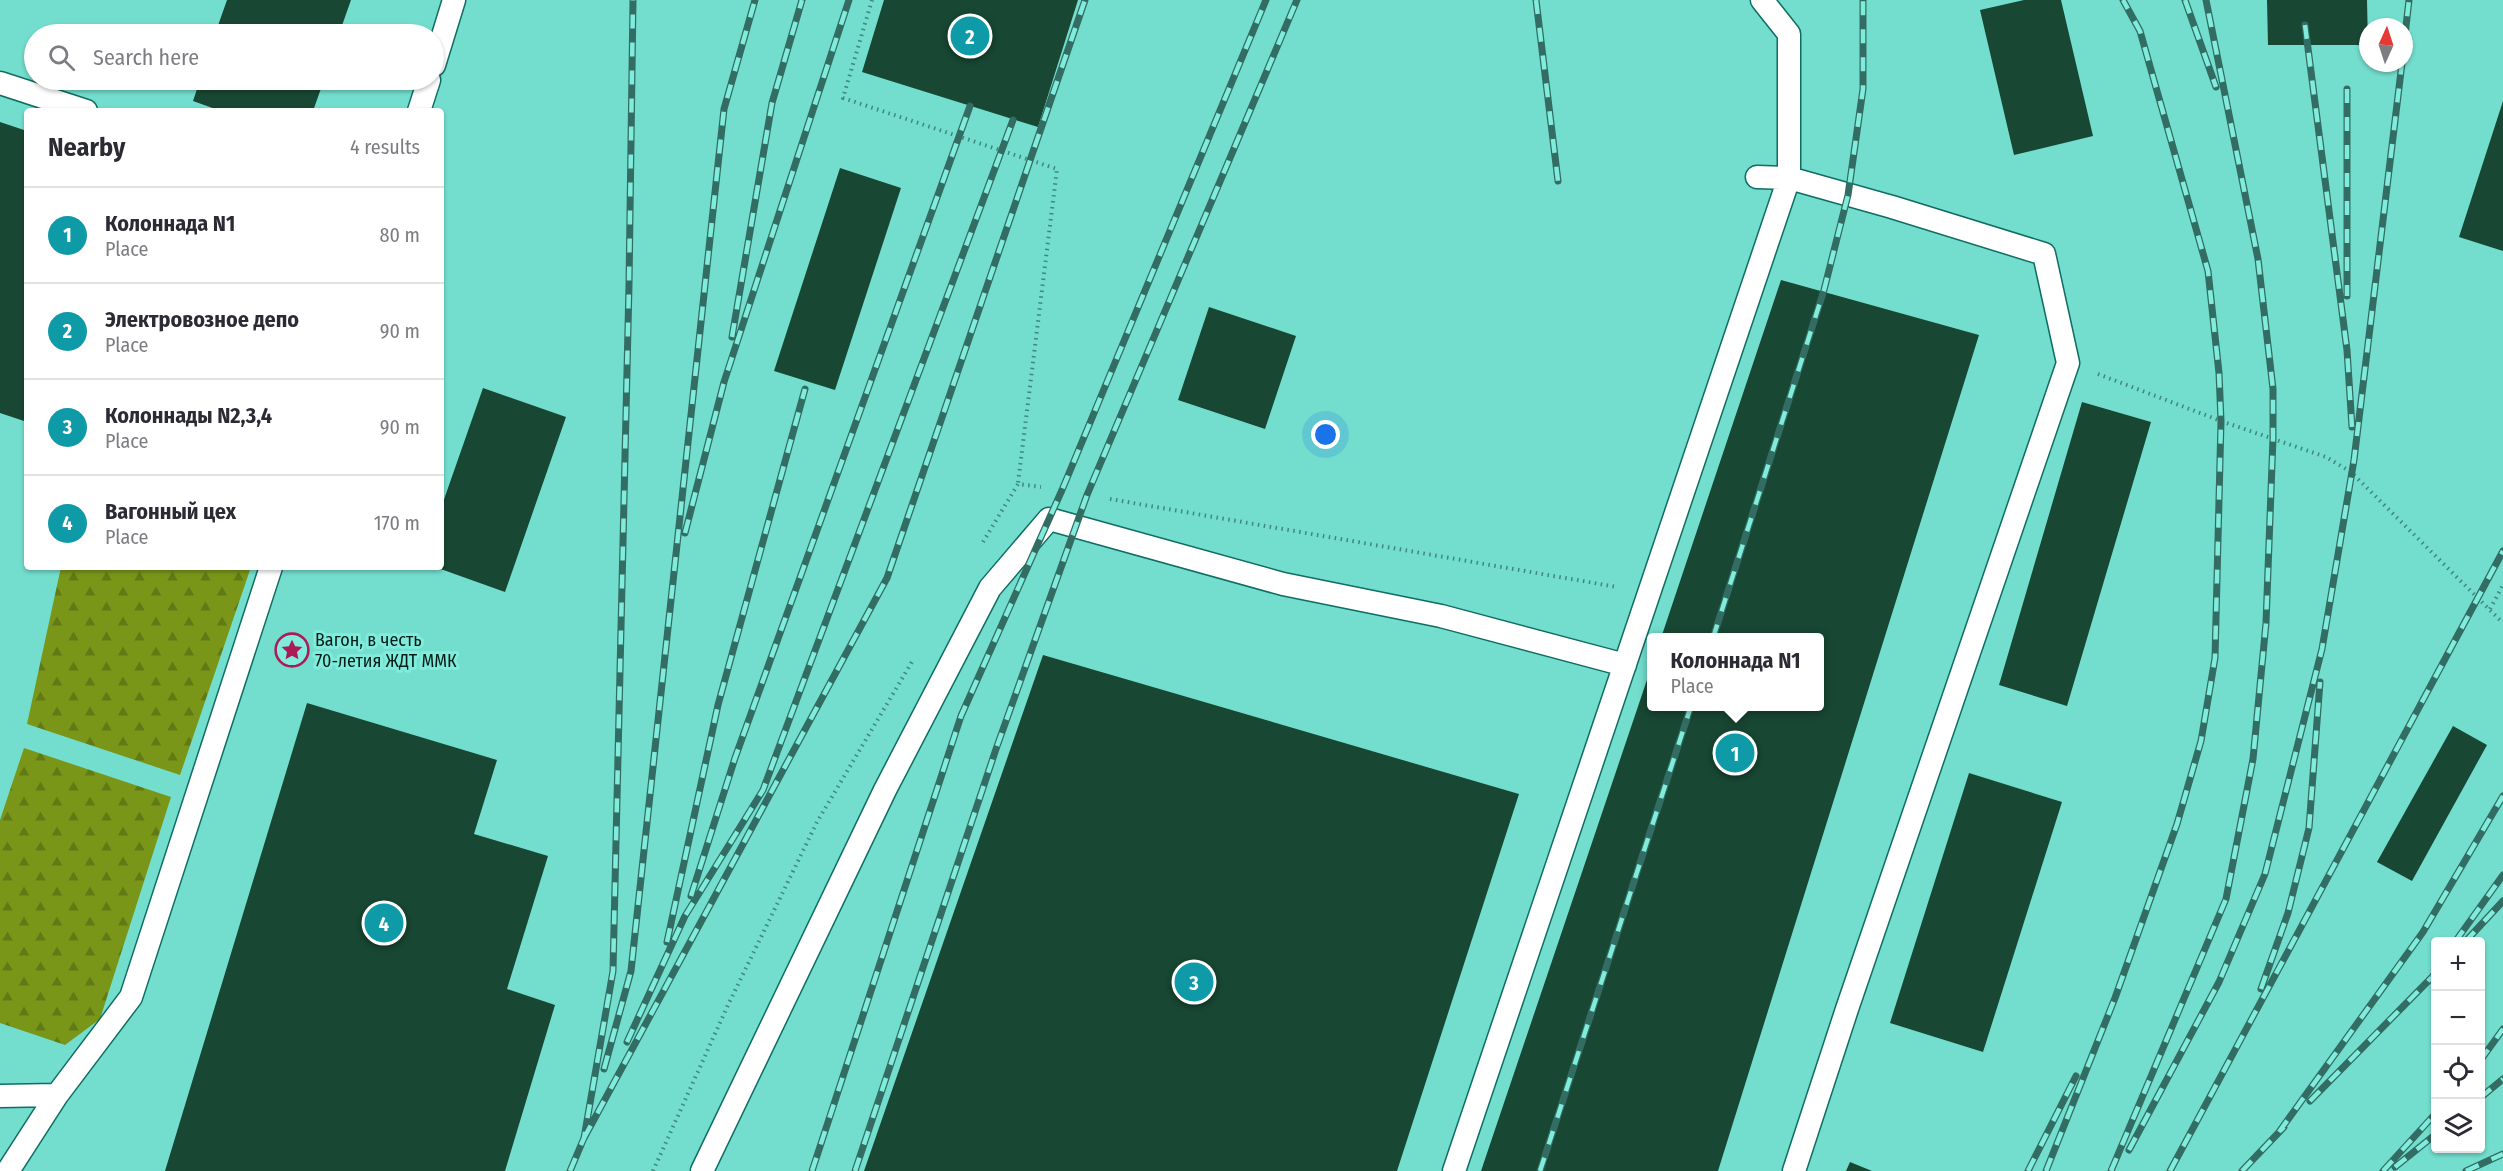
<!DOCTYPE html>
<meta charset="utf-8">
<style>
:root{--surface:#fff;--page:#f2f2f3;--text:#2b2b33;--muted:#7c7c81;--line:#e1e1e2;--accent:#ab1c57}
body{margin:0;font-family:"Fira Sans Condensed",sans-serif;background:var(--page);color:var(--text)}
.controls{position:absolute;right:18px;bottom:18px;display:grid;overflow:hidden;border-radius:6px;box-shadow:0 2px 4px #0004}
.controls button{width:54px;height:54px;display:grid;place-items:center;padding:0;border:0;border-bottom:2px solid var(--line);background:var(--surface);color:var(--text);font:30px sans-serif}
.compass{position:absolute;left:2359px;top:18px;width:54px;height:54px;border-radius:50%;background:var(--surface);box-shadow:0 2px 4px #0004;rotate:3deg}
.you{position:absolute;left:1326px;top:435px;width:21px;height:21px;margin:-15px;border:4px solid #fff;border-radius:50%;background:#1a73e8;box-shadow:0 0 0 9px #1a73e833}
.badge{display:grid;place-items:center;width:39px;height:39px;border-radius:50%;background:var(--accent);color:#fff;font-size:20px;font-weight:700}
.pin{position:absolute;translate:-50% -50%;border:3px solid #fff;box-shadow:0 2px 6px #0006}
.popup{position:absolute;left:1647px;top:633px;width:177px;height:78px;box-sizing:border-box;display:grid;place-content:center;border-radius:6px;background:var(--surface);filter:drop-shadow(0 2px 4px #0005);font-size:20px;white-space:nowrap;color:var(--muted)}
.popup b{font-size:22px;color:var(--text)}
.popup::after{content:'';position:absolute;left:50%;top:100%;margin-left:-12px;border:12px solid transparent;border-top-color:var(--surface)}
.list{margin:0;padding:0;list-style:none}
h2{display:flex;justify-content:space-between;align-items:center;height:78px;margin:0;padding:0 24px;font-size:26px}
h2 small{font-size:20px;font-weight:400;color:var(--muted)}
.list li{display:grid;grid-template-columns:39px 1fr auto;gap:18px;align-items:center;box-sizing:border-box;height:96px;padding:0 24px;border-top:2px solid var(--line)}
.list b{display:block;font-size:22px;white-space:nowrap}
.list p{margin:0;font-size:20px;white-space:nowrap;color:var(--muted)}
.list em{font-size:20px;font-style:normal;color:var(--muted)}
.icon{flex:none;width:33px;height:33px;fill:none;stroke:currentColor;stroke-width:2;stroke-linecap:round;stroke-linejoin:round}
.map{position:relative;flex:none;width:2503px;height:1171px;overflow:hidden}
.search{position:absolute;background:var(--surface);box-shadow:0 2px 4px #0004;left:24px;top:24px;width:420px;height:66px;display:flex;align-items:center;gap:15px;box-sizing:border-box;padding:0 21px;border-radius:33px;color:var(--muted);font-size:22px}
.panel{position:absolute;background:var(--surface);box-shadow:0 2px 4px #0004;left:24px;top:108px;width:420px;height:462px;border-radius:6px}
.map>svg:first-child{display:block}
</style>
<div class="map">
<svg width="2503" height="1171" viewBox="0 0 2503 1171">
<defs>
<pattern id="forest-firs" width="22" height="20" patternUnits="userSpaceOnUse" patternTransform="scale(1.5)"><rect width="22" height="20" fill="#799618"/><path d="M5 1l3.5 6h-7zM16 11l3.5 6h-7z" fill="#617a15"/></pattern>
</defs>
<rect width="100%" height="100%" fill="#73dece"/>
<!-- forest -->
<path fill="url(#forest-firs)" d="M61 567H251L180 775 27 724Z
M24 748 171 797 100 1019 65 1045 0 1023V820Z"/>
<!-- building -->
<path fill="#184733" d="M227 0H351L339 34H215Z
M884 0H1078L1038 127 862 72Z
M2024 0H2061L2093 136 2014 155 1980 10Z
M2267 0H2367L2368 45H2268Z
M200 80H324L313 111H221L193 101Z
M2503 101V251L2459 237Z
M0 122 27 131V422L0 413Z
M840 168 901 188 835 390 774 371Z
M1781 280 1979 335 1718 1171H1481L1651 668V706H1819V638H1661Z
M1209 307 1296 336 1265 429 1178 400Z
M483 388 566 417 505 592 435 567H441V508Z
M2082 402 2151 422 2067 706 1999 685Z
M1043 655 1519 794 1397 1171H864Z
M307 703 497 760 474 834 548 856 507 989 555 1005 505 1171H165Z
M2453 726 2487 745 2412 881 2377 862Z
M1969 773 2062 802 1983 1052 1890 1023Z
M1850 1162 1872 1171H1846Z"/>
<g fill="none" stroke-linecap="round" stroke-linejoin="round">
<defs>
<path id="service" d="M434 65 454 0
M0 83 86 111
M419 111 429 80
M1757 177 1789 178 1892 207 2044 254 2068 363 1847 1009 1794 1171
M0 1096 57 1095
M8 1171 57 1095 131 997 271 567
M702 1171 885 790 990 588 1049 519 1283 584 1441 616 1625 665
M1454 1171 1789 178V34L1762 0"/>
</defs>
<!-- service casing -->
<use href="#service" stroke="#0f6d63" stroke-width="25"/>
<!-- path -->
<path stroke="#41877c" stroke-width="4" stroke-dasharray="1.5 4.5" stroke-linecap="butt" d="M872 0 843 98 1057 169 1018 483
M2098 374 2221 421 2326 457 2351 472 2503 623
M1110 499 1617 587
M983 542 1018 484 1041 487
M2490 609 2503 585
M653 1171 728 1005 817 822 913 660"/>
<!-- service -->
<use href="#service" stroke="#fff" stroke-width="22"/>
<defs>
<path id="rail" d="M1536 0 1558 181
M2185 0 2216 87
M2305 25 2347 350 2352 427
M2404 44 2409 0
M2347 89V296
M732 337 772 103 802 0
M685 533 724 382 849 0
M1713 638 1824 290 1848 195 1863 89V0
M691 896 735 758 970 106
M667 942 718 705 805 389
M2455 942 2503 875
M2465 942 2503 901
M2261 989 2288 913 2309 828 2320 682
M627 1042 685 916 763 790 1013 120
M2480 1061 2503 1029
M604 1069 631 971 724 109 755 0
M2480 1098 2503 1079
M2310 1101 2436 973
M2279 1132 2423 932 2503 796
M584 1138 887 578 1085 0
M2129 1150 2219 982 2265 874 2322 649 2354 460 2402 63
M2395 1167 2436 1134
M570 1171 584 1138 613 971 629 285 633 0
M812 1171 961 716 1062 490 1266 0
M855 1171 996 749 1087 495 1297 0
M1540 1171 1691 706
M2028 1171 2076 1076
M2046 1171 2115 998 2177 824 2201 741 2215 658 2221 421 2219 373 2208 271 2140 31 2123 0
M2111 1171 2226 899 2253 759 2266 623 2273 438V389L2258 259 2206 0
M2170 1171 2503 551
M2242 1171 2284 1127
M2383 1171 2436 1113
M2466 1171 2503 1154"/>
</defs>
<!-- rail casing -->
<use href="#rail" stroke="#326c63" stroke-width="7"/>
<!-- rail -->
<use href="#rail" stroke="#80ecdb" stroke-width="4.5" stroke-dasharray="14" stroke-linecap="butt"/>
</g>
<!-- icons -->
<defs>
<symbol id="sight-ring" viewBox="-11 -11 22 22"><circle r="9.5" fill="#80ecdb" stroke="#ab1c57" stroke-width="1.5"/><path d="M0-6L1.8-2.2L6-1.7L2.9 1.2L3.7 5.4L0 3.3L-3.7 5.4L-2.9 1.2L-6-1.7L-1.8-2.2Z" fill="#ab1c57"/></symbol>
</defs>
<g fill-rule="evenodd">
<use href="#sight-ring" x="273" y="631" width="38" height="38"/>
</g>
<g text-anchor="middle" dominant-baseline="central" stroke-width="6" stroke-linejoin="round" paint-order="stroke">
<!-- poi labels -->
<g font-size="18" fill="#041c18" stroke="#80ecdb" text-anchor="start">
<text x="315" y="640">Вагон, в честь<tspan x="315" dy="21">70-летия ЖДТ ММК</tspan></text>
</g>
</g>
</svg>
<div class="controls">
<button>+</button>
<button>−</button>
<button><svg class="icon" aria-label="locate" viewBox="0 0 24 24"><circle cx="12" cy="12" r="6"/><path d="M12 2v4M12 18v4M2 12h4M18 12h4"/></svg></button>
<button><svg class="icon" aria-label="layers" viewBox="0 0 24 24"><path d="M12 4l9 5-9 5-9-5zM3 14l9 5 9-5"/></svg></button>
</div>
<svg class="compass" viewBox="-18 -18 36 36"><path d="M0-13l5 13h-10z" fill="#e53935"/><path d="M0 13l5-13h-10z" fill="#7c7c81"/></svg>
<div class="you"></div>
<div class="pin badge" style="left:1735px;top:753px;background:#0f9aa8">1</div>
<div class="popup"><b>Колоннада N1</b>Place</div>
<div class="pin badge" style="left:970px;top:36px;background:#0f9aa8">2</div>
<div class="pin badge" style="left:1194px;top:982px;background:#0f9aa8">3</div>
<div class="pin badge" style="left:384px;top:923px;background:#0f9aa8">4</div>
<div class="search"><svg class="icon" aria-label="search" viewBox="0 0 24 24"><circle cx="10" cy="10" r="6"/><path d="M15 15l6 6"/></svg>Search here</div>
<section class="panel">
<h2>Nearby<small>4 results</small></h2>
<ul class="list">
<li><span class="badge" style="background:#0f9aa8">1</span><div><b>Колоннада N1</b><p>Place</p></div><em>80 m</em></li>
<li><span class="badge" style="background:#0f9aa8">2</span><div><b>Электровозное депо</b><p>Place</p></div><em>90 m</em></li>
<li><span class="badge" style="background:#0f9aa8">3</span><div><b>Колоннады N2,3,4</b><p>Place</p></div><em>90 m</em></li>
<li><span class="badge" style="background:#0f9aa8">4</span><div><b>Вагонный цех</b><p>Place</p></div><em>170 m</em></li>
</ul>
</section>
</div>
